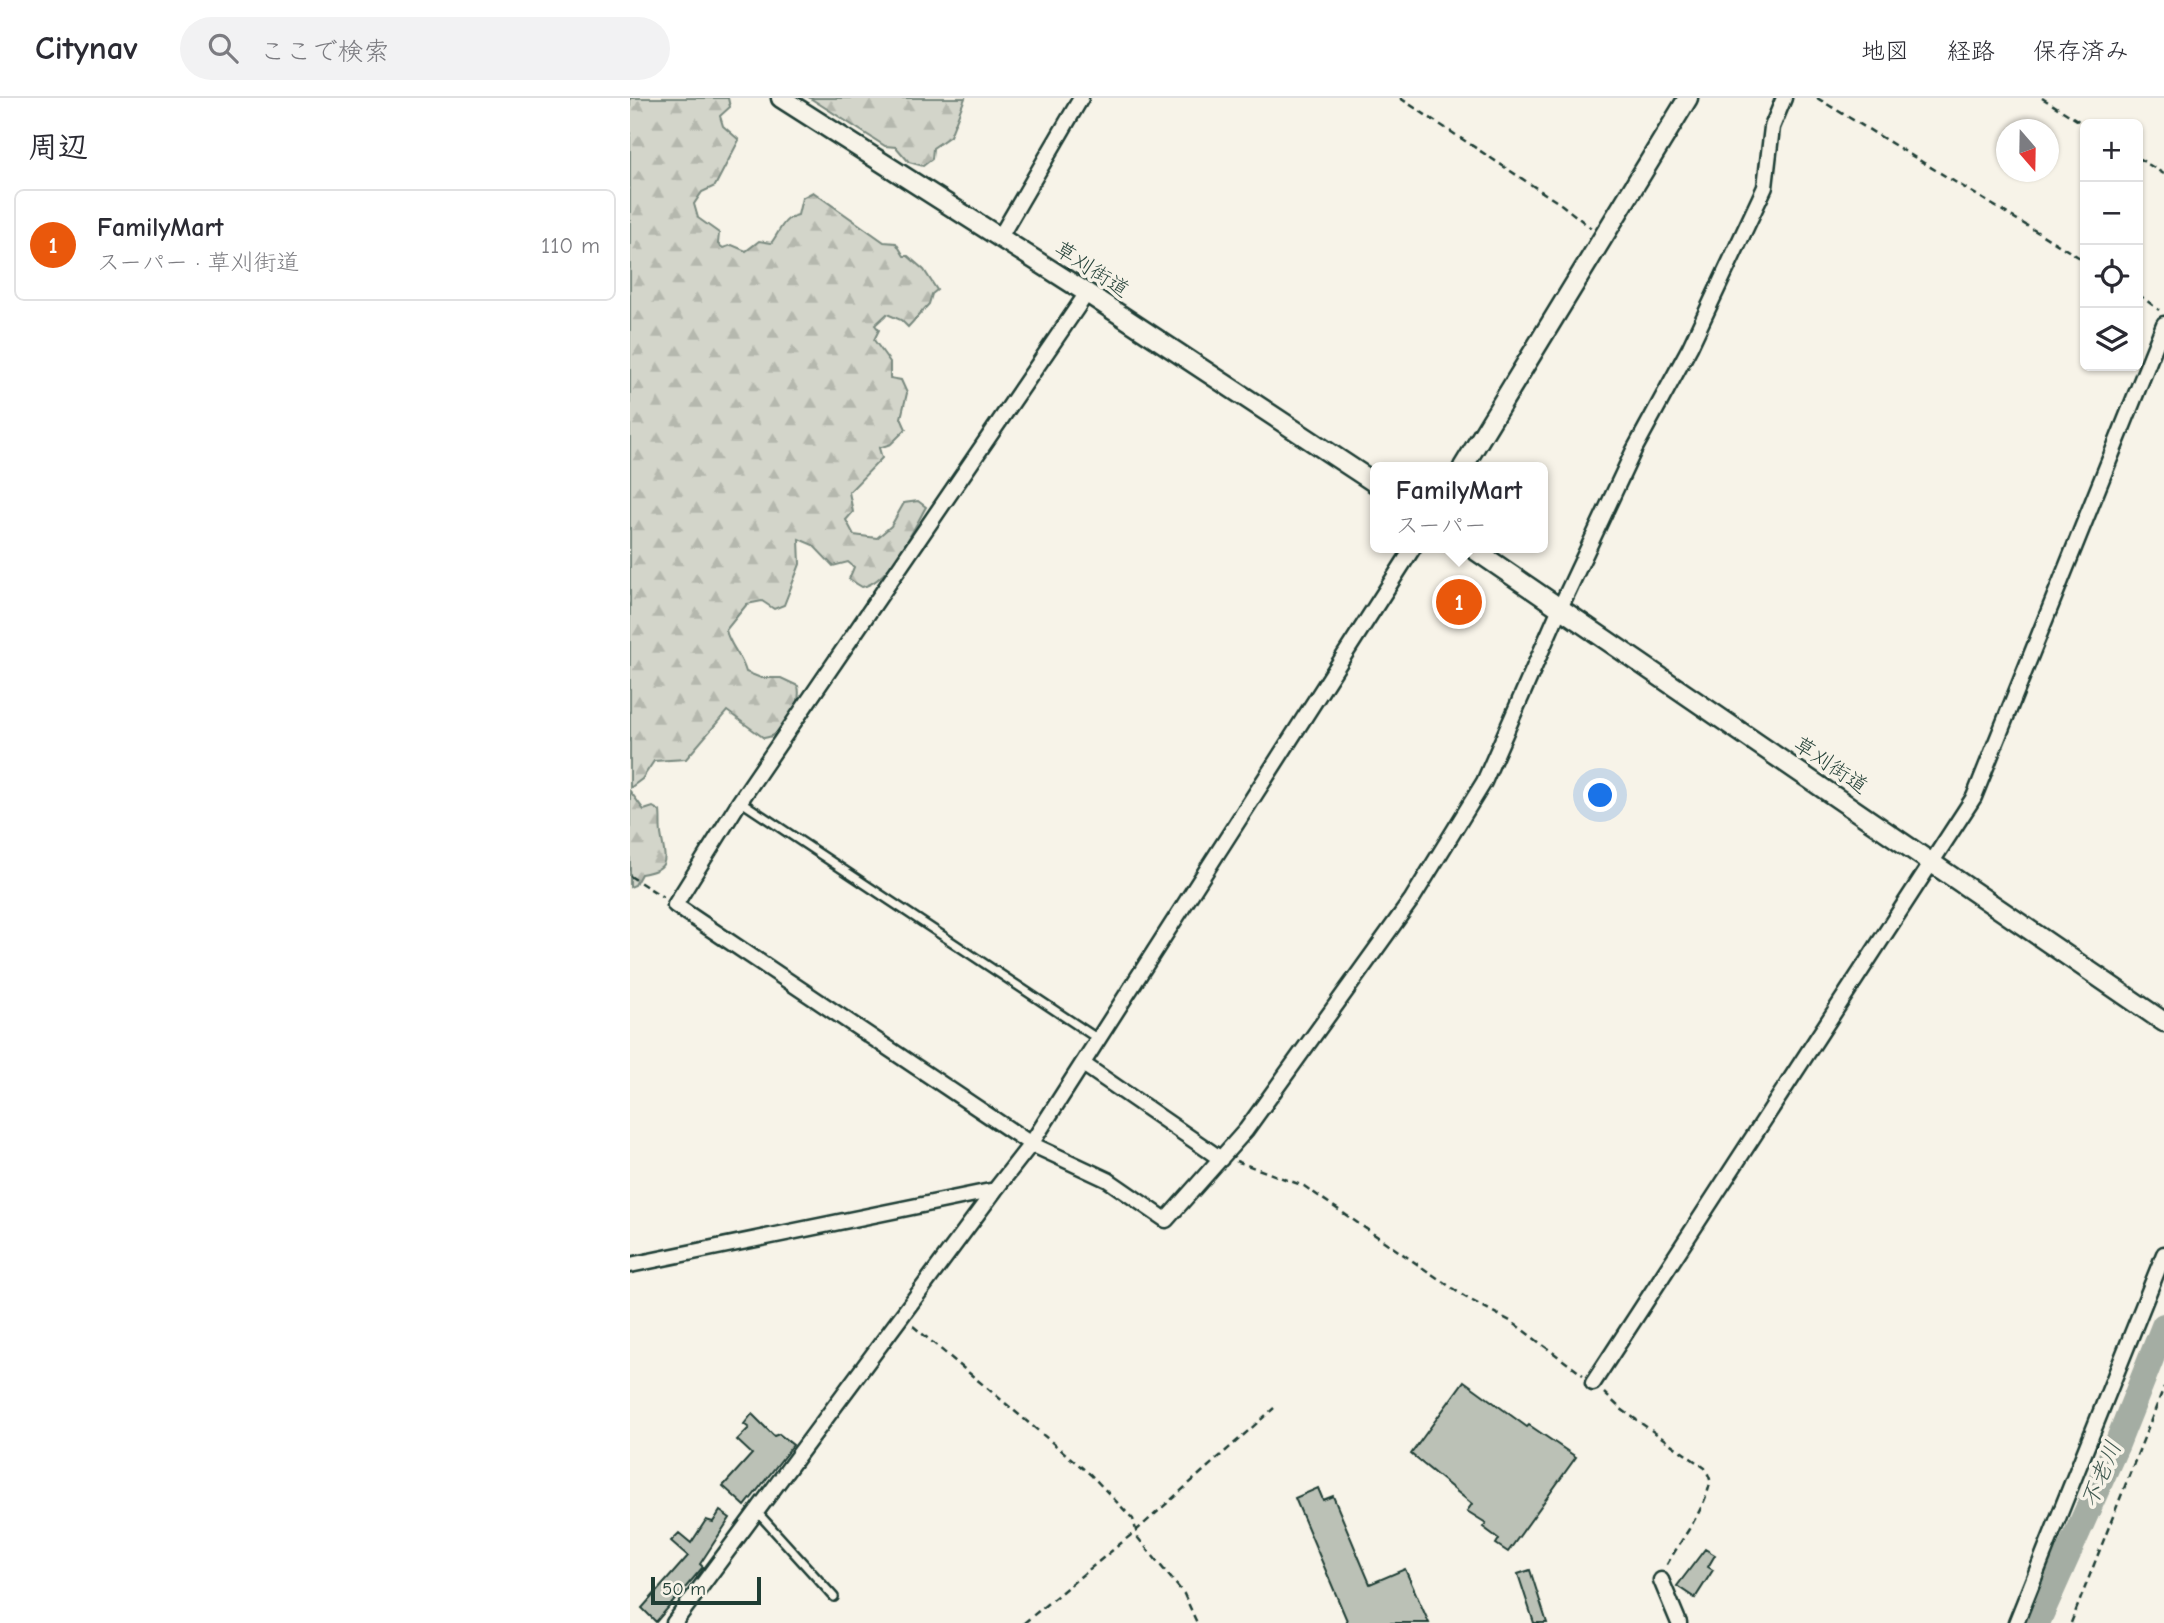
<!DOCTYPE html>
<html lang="ja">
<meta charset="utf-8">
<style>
:root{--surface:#fff;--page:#f2f2f3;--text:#2b2b33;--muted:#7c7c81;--line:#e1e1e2;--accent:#ea580c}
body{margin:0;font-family:"Comic Neue","Klee One",sans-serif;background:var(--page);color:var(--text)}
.controls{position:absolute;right:21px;top:21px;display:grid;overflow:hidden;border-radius:10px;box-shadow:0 2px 5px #0004}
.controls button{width:63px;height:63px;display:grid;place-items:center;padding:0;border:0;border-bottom:2px solid var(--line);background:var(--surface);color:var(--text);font:35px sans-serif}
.compass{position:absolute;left:1366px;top:21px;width:63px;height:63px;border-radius:50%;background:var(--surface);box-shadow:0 2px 5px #0004;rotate:160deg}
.scale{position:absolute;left:21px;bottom:18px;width:110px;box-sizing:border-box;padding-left:7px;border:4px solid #1f3d34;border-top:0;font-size:19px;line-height:24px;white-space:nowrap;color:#1f3d34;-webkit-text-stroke:5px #f7f3e8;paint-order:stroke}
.you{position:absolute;left:971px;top:698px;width:24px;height:24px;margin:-18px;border:5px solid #fff;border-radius:50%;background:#1a73e8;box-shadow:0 0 0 10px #1a73e833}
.badge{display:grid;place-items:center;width:46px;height:46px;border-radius:50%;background:var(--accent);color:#fff;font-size:23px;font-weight:700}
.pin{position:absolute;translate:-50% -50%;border:4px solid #fff;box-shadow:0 2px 7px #0006}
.popup{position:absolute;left:740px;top:364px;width:178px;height:91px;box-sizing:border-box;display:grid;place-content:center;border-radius:10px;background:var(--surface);filter:drop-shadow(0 2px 5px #0005);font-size:23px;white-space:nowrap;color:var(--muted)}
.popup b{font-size:26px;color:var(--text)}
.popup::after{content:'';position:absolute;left:50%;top:100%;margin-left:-14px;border:14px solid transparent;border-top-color:var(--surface)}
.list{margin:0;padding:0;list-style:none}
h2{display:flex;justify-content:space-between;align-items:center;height:91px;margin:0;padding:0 28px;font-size:30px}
h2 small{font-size:23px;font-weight:400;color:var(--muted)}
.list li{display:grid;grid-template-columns:46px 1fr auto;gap:21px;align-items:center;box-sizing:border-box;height:112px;margin:0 14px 14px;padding:0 14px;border:2px solid var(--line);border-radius:10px}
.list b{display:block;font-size:26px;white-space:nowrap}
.list p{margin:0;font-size:23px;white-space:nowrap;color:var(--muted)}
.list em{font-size:23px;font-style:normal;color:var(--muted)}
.icon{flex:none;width:38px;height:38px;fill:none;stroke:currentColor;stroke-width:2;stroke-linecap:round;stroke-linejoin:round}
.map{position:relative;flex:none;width:1534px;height:1525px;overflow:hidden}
header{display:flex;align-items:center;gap:42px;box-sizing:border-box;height:98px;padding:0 35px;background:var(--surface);border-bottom:2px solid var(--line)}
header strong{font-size:33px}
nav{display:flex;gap:38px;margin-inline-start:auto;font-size:24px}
.search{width:490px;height:63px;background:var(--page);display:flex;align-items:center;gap:18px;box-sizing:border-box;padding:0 24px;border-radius:38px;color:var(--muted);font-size:26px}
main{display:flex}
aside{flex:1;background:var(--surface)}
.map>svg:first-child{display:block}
</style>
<header>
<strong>Citynav</strong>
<div class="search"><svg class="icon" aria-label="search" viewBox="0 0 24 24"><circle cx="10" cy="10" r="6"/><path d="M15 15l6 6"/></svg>ここで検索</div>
<nav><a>地図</a><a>経路</a><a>保存済み</a></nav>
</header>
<main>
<aside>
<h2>周辺<small></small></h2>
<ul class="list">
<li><span class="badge">1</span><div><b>FamilyMart</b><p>スーパー · 草刈街道</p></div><em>110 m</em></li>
</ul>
</aside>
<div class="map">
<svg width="1534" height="1525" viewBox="0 0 1534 1525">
<defs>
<pattern id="forest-firs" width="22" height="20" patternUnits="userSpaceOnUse" patternTransform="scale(1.75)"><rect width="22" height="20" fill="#d3d5ca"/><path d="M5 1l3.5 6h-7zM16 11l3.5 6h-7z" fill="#b5b8ae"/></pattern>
</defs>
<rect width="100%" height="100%" fill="#f7f3e8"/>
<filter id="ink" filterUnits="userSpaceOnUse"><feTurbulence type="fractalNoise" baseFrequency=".0143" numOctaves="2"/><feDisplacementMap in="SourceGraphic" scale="14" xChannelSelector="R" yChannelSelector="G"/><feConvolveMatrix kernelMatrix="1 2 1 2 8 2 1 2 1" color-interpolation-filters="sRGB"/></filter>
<g filter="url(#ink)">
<!-- forest -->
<path fill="url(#forest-firs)" stroke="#79897f" stroke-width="2" d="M0 0H98L100 9 90 18 93 28 109 42 85 88 72 94 64 106 68 120 89 135 88 146 93 150 102 147 116 153 129 143 141 145C150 134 152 120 168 117L172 100 183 94 254 144 266 145 274 158H278L294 172 307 192 302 196 299 206 278 229 271 222 257 216 245 227 249 232 244 242 260 264V280L271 282 277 295 271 320 276 331 261 346 249 350 252 360 219 394 223 414 216 422 224 437 247 440 261 428 274 405 288 403 296 409C282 433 260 484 232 489L219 481 224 469 218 464 203 468 183 447 169 441 170 466 154 507 144 511 132 503 117 506 96 532C99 547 111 556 116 574L131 580H151L168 588C173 607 154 638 134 640L97 613 56 661 24 663 12 681 0 690Z
M180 0H335L320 38 303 50 302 61 293 68 279 64 266 49 255 48Z
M0 693 14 712 23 709 30 713C31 721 30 728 31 736 35 761 42 771 11 776L5 787 0 789Z"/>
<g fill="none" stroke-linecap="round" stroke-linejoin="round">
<!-- river -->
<path stroke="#a4ada3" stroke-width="26" d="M1407 1525 1487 1346 1534 1228"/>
</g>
<!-- building -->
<path fill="#bbc1b6" stroke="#1f3d34" stroke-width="2" d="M834 1283 897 1329 899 1327 946 1359 878 1454 866 1446 869 1441 853 1429 856 1425 837 1413 842 1406 781 1356Z
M122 1316 144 1338 149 1336 163 1347 115 1408 93 1388 122 1356 107 1342 119 1330 114 1326Z
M688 1390 693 1402 703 1398 740 1486 775 1471 799 1525H718L665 1400Z
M90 1413 100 1420 70 1466 73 1469 26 1524 12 1510 58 1458 41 1443 49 1435 61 1445 76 1422 83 1424Z
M1075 1451 1085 1457 1078 1469 1083 1472 1065 1500 1047 1488Z
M900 1472 917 1525H904L888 1476Z"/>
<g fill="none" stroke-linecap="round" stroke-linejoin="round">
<defs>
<path id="service" d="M110 703 468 941
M128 1415 204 1499"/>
<path id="minor" d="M370 139 451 0
M457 195 110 703 45 807 401 1046 478 1082 536 1122 616 1032 782 801 854 684 930 510 1004 352 1060 249 1135 89 1142 29 1154 0
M453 966 591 1061
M0 1167 365 1092 401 1046 783 450
M963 1285 1344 699 1534 226
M1031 1482 1049 1525
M44 1525 365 1092
M1386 1525 1534 1156"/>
<path id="tertiary" d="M151 0 457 195 745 385
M833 369 1058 0
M842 450 1534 924"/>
</defs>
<!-- service casing -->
<use href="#service" stroke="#1f3d34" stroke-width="12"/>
<!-- minor casing -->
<use href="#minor" stroke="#1f3d34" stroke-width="19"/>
<!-- tertiary casing -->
<use href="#tertiary" stroke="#1f3d34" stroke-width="23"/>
<!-- path -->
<path stroke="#1f3d34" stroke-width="2.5" stroke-dasharray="7 5" stroke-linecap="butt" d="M770 0 932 107 961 130
M1187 0 1455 163
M1412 0 1455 27
M1508 60 1534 76
M1508 196 1529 212
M0 778 33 799
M606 1063 674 1088 835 1199 882 1224 953 1277
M283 1228 461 1377 503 1421 508 1440 554 1496 567 1525
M974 1295 991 1311 1075 1370C1077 1375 1081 1380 1080 1385 1074 1414 1049 1444 1035 1470
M394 1525 507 1432 644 1310
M1441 1525 1534 1289"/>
<!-- service -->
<use href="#service" stroke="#f7f3e8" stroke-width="7"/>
<!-- minor -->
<use href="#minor" stroke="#f7f3e8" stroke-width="14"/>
<!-- tertiary -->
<use href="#tertiary" stroke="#f7f3e8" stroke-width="18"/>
</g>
</g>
<g text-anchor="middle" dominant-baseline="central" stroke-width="7" stroke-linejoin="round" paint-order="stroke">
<!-- street labels -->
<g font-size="21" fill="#1f3d34" stroke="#f7f3e8">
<text transform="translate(462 171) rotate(33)">草刈街道</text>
<text transform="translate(1201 667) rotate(34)">草刈街道</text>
</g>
<!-- water labels -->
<g font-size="23" font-style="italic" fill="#405950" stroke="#f7f3e8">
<text transform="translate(1471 1376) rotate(-67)">不老川</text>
</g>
</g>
</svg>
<div class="controls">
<button>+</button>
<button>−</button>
<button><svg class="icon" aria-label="locate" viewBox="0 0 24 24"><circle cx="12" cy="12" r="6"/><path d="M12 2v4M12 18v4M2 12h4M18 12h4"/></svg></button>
<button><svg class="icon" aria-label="layers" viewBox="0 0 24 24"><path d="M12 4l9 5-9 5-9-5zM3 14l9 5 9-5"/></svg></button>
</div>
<svg class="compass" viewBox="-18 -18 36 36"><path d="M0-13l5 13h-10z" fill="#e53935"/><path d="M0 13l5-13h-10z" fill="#7c7c81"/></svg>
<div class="scale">50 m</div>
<div class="you"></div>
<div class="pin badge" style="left:829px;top:504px">1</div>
<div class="popup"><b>FamilyMart</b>スーパー</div>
</div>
</main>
